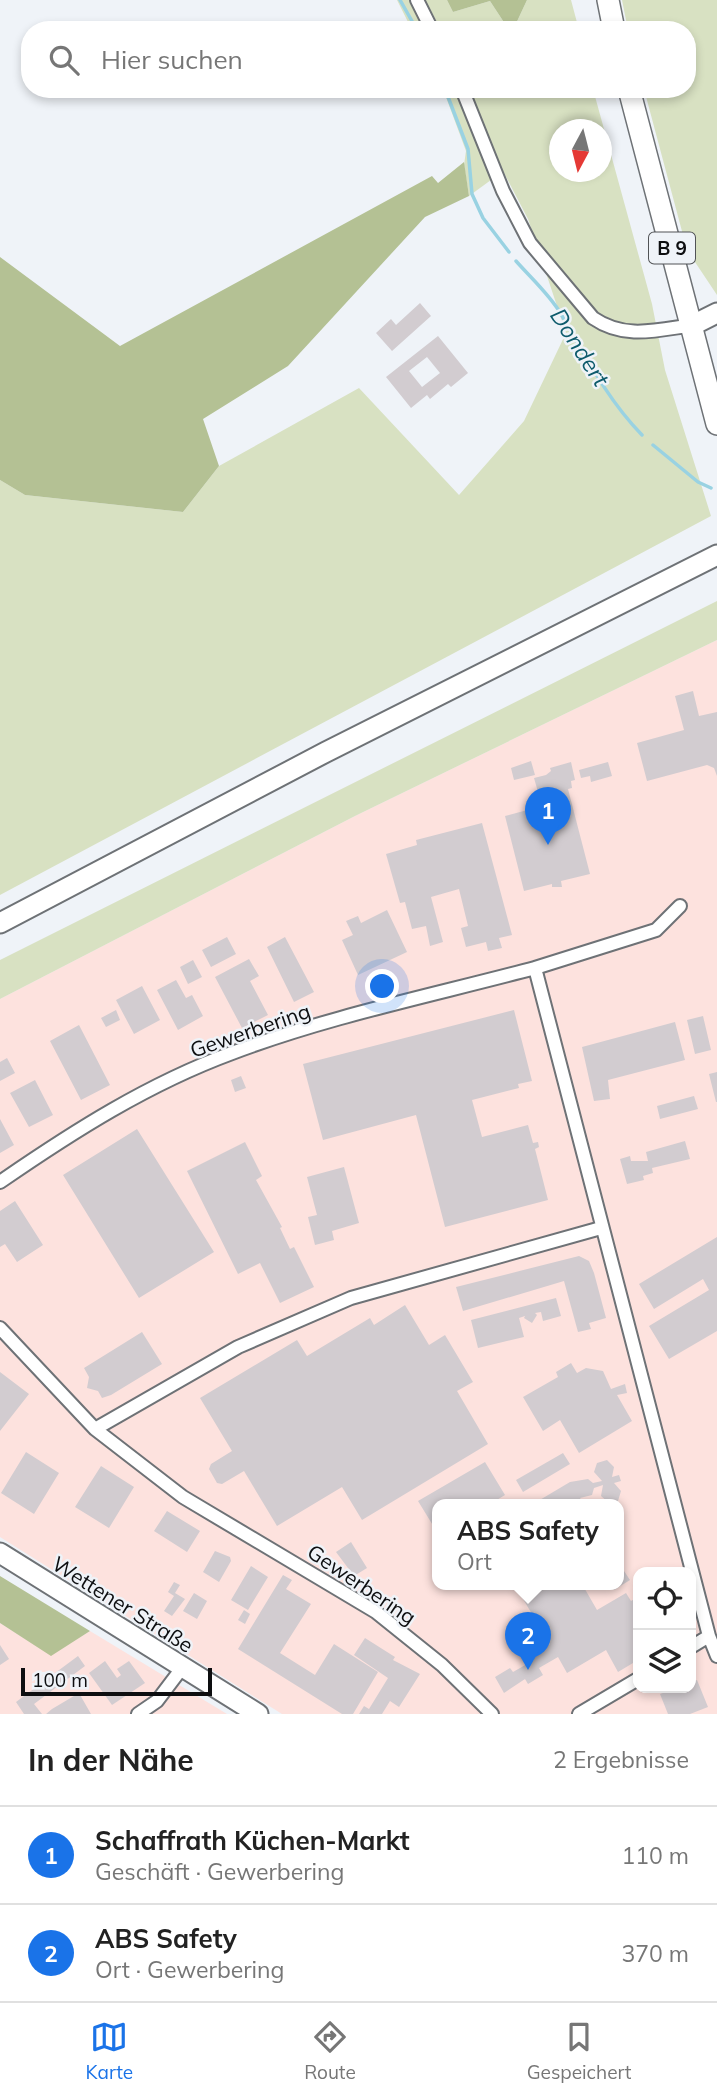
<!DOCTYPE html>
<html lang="de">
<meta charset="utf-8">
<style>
:root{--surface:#fff;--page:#f2f2f2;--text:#222;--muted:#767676;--line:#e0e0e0;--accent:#1a73e8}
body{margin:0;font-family:Mulish,sans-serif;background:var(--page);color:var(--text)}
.controls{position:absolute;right:21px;bottom:21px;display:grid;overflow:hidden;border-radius:14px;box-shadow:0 4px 10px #0003}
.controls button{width:63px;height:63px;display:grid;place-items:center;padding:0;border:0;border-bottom:2px solid var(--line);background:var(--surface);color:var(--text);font:35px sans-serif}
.compass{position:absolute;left:549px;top:119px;width:63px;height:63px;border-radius:50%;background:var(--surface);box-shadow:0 4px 10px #0003;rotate:187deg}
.scale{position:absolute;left:21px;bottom:18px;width:191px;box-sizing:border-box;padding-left:7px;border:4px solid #0d0e10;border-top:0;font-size:19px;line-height:24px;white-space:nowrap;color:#0d0e10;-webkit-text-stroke:5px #eff3f8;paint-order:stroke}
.you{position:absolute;left:383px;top:987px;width:24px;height:24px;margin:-18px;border:5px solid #fff;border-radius:50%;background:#1a73e8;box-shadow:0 0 0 10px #1a73e833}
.badge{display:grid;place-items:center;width:46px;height:46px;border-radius:50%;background:var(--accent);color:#fff;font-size:23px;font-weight:700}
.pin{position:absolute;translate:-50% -58px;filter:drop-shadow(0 2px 4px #0008)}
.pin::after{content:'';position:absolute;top:37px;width:24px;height:21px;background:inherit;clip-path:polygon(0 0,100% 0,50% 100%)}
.popup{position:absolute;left:432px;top:1499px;width:192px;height:91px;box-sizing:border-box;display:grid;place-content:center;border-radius:14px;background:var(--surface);filter:drop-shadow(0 2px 5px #0005);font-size:23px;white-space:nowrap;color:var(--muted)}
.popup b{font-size:26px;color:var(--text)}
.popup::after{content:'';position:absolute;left:50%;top:100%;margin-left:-14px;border:14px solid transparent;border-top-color:var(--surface)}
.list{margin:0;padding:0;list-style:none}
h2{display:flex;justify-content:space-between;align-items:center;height:91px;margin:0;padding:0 28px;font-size:30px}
h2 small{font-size:23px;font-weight:400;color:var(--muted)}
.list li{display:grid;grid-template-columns:46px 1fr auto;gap:21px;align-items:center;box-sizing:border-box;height:98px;padding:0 28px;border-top:2px solid var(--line)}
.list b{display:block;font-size:26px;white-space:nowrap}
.list p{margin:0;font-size:23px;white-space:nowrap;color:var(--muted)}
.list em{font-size:23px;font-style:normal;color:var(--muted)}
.icon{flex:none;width:38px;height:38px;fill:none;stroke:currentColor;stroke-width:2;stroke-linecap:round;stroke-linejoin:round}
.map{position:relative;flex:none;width:717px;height:1714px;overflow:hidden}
.search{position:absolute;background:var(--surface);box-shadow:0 4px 10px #0003;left:21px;right:21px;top:21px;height:77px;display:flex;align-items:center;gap:18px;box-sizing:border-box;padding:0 24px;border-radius:28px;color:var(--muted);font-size:26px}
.sheet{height:287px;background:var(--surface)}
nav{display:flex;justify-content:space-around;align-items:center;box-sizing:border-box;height:98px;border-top:2px solid var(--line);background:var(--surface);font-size:19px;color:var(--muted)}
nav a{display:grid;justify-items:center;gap:4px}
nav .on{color:var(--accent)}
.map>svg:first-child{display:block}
</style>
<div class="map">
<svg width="717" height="1714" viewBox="0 0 717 1714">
<rect width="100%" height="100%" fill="#eff3f8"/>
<!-- commercial -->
<path fill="#fde2de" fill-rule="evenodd" d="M717 640V1714H282L0 1537V999L355 816ZM437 1504H619V1584H437ZM638 1572H691V1688H638Z
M0 1623 51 1655 90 1631 227 1714H0Z"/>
<!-- green -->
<path fill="#d8e1c2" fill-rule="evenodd" d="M397 0H410L426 30H412Z
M425 0H447L453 12 490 1 509 30H441Z
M527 0H571L579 30H513Z
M622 0H717V295L687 250 644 89H687V30H628Z
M443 89H454L491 180 469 196 464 165 466 151Z
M468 89H593L652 304 665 370 711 516 0 895V480L25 495 183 512 219 466 359 388 459 495 524 421 566 333 528 219 503 171ZM560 130H602V172H560Z
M717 601V640L355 816 0 999V960Z"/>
<!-- forest -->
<path fill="#b4c194" d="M447 0H527L513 30H509L490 1 453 12Z
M464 162 469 196 425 217 288 366 203 419 219 466 183 512 25 495 0 480V257L120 346 432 176 438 183Z
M0 1576 90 1631 51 1656 0 1623Z"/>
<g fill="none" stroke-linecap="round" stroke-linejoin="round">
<!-- stream -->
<path stroke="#99d2e2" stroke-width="3.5" d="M400 0 417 30
M445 89 468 149 472 194 483 218 509 252
M516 261C531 278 550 295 561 314 586 357 607 399 642 435
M653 445 698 482 711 488"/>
</g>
<!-- building -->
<path fill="#d2ccd0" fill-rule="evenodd" d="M420 303 431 316 392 351 376 333 391 319 396 325Z
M438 336 468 373 451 387 448 384 430 399 427 395 411 408 386 377ZM427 357 440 373 422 387 409 371Z
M693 691 699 716 717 712V776L714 768 707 765 647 781 637 743 684 730 675 696Z
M531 761 535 775 514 780 511 768Z
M571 762 575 780 571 781 572 788 568 789 590 874 561 881 562 887H552V884L524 891 505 816 542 806 534 778 546 775 551 771 550 768Z
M608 762 612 776 591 782 590 776 581 778 579 770Z
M482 823 512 935 499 938 502 948 488 951 486 942 466 947 461 928 468 926 459 889 431 897 443 942 430 946 426 926 412 929 405 902 400 903 386 854 417 845 416 840Z
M387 910 407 952 358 975 342 940 353 935 346 921 358 916 361 923Z
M227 937 236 954 211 967 202 950Z
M285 937 314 992 294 1002 267 947Z
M249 959 259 976 250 981 268 1015 242 1028 215 977Z
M193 960 202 977 188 984 180 967Z
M176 980 186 998 192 995 203 1016 178 1030 157 990Z
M142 986 160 1020 134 1034 116 1000Z
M116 1010 120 1020 106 1027 101 1018Z
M514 1010 532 1081 518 1084 519 1088 472 1100 482 1137 528 1125 533 1143 538 1142 539 1147 535 1149 548 1200 445 1227 416 1115 323 1140 303 1064Z
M703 1016 711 1050 695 1054 687 1020Z
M675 1022 685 1060 608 1080 610 1099 594 1101 582 1047Z
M79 1025 110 1085 81 1100 50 1041Z
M7 1058 15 1073 0 1081V1062Z
M717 1072V1102H716L709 1074Z
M241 1076 246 1088 235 1092 231 1080Z
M35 1080 53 1115 29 1127 10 1093Z
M694 1096 698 1109 660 1119 657 1106Z
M0 1119 14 1145 0 1153Z
M137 1129 214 1252 139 1298 63 1175Z
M685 1141 690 1159 652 1168 653 1173 643 1176 644 1180 627 1184 620 1159 630 1156 631 1161H648L646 1152Z
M245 1142 262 1176 256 1180 282 1227 280 1228 290 1249 294 1247 314 1287 280 1303 260 1263 238 1274 187 1171Z
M344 1167 359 1223 332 1231 334 1240 315 1245 308 1217 317 1215 307 1177Z
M15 1201 43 1245 17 1262 5 1244 0 1247V1211Z
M717 1237V1331L669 1359 649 1326 709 1290 703 1279 654 1309 639 1284Z
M579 1256 589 1261 594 1273 606 1318 589 1323 591 1329 578 1332 564 1281 463 1311 456 1287Z
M556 1298 561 1316 543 1321 541 1312 535 1313 537 1315 532 1323 524 1318 525 1316 519 1318 524 1337 478 1348 471 1320Z
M405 1305 429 1345 445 1335 473 1382 457 1391 488 1444 362 1520 342 1487 277 1526 244 1471 222 1484 217 1483 209 1469 211 1464 232 1451 200 1398 297 1340 307 1356 370 1318 374 1325Z
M142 1332 162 1364 111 1395 102 1398 98 1391 87 1388 89 1377 84 1368Z
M571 1363 577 1373 586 1368 603 1371 611 1389 625 1384 627 1393 617 1395 632 1421 579 1453 560 1420 543 1431 523 1397 558 1377 556 1372Z
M0 1372 29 1394 0 1431Z
M26 1452 59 1473 34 1514 1 1493Z
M563 1453 570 1464 523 1492 516 1480Z
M607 1460 614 1467 612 1477 619 1475 621 1481 614 1483 621 1491 618 1501 609 1503 601 1496 603 1485 594 1488 592 1495 580 1498 584 1504H533L570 1482 588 1479 593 1483 602 1481 594 1472 597 1463Z
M485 1462 505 1495 490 1504H437V1532L418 1501Z
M101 1466 134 1487 109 1528 75 1507Z
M167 1511 200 1531 187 1552 154 1531Z
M351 1542 367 1568 354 1576 336 1552Z
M215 1551 230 1557 231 1561 219 1582 203 1572Z
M251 1566 268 1577 248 1610 231 1600Z
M622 1568 630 1580 614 1590 611 1584H619V1570Z
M283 1575 292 1580 286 1589 311 1604 280 1653 315 1675 334 1644 378 1672 353 1714H342L238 1649Z
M174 1582 180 1585 175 1593 185 1599 172 1616 164 1611 174 1596 168 1592Z
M514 1584H582L597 1610 626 1593 631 1601 638 1597V1660L618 1672 606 1650 567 1673 558 1657 539 1668 543 1675 528 1684 525 1679 504 1693 495 1677 510 1668 513 1672 534 1660 531 1656 550 1644Z
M194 1593 207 1601 197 1619 183 1611Z
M244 1610 250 1614 245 1624 238 1620Z
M365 1638 395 1657 393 1660 420 1674 399 1707 390 1701 382 1714H359L364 1706 369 1709 388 1678 354 1655Z
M0 1645 9 1659 0 1665Z
M78 1656 85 1666 34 1704 42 1714H24L16 1702Z
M105 1661 117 1678 121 1675 117 1669 129 1661 145 1683 112 1705 89 1673Z
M697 1680 708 1707 690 1714H668L660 1694 677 1688H691V1682Z
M79 1693 91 1714H46L52 1709Z"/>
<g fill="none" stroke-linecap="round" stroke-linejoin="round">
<defs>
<path id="street" d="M417 0 432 30
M462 89 503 191 530 243 593 318C625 340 657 330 693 325
M535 968 656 930 680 906
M0 1182C74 1131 148 1084 232 1053 330 1016 434 995 535 968L709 1636
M0 1328 95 1429 183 1497 376 1612 442 1665 492 1714
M95 1429 238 1347 351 1298 601 1228
M691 1647 709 1636 717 1656
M138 1714 157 1701 182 1668
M579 1714 638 1679"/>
<path id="secondary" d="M693 325 717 313
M0 923 326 752 717 555
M0 1553 258 1714"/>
<path id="primary" d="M608 0 614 30
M629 89 717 424"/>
</defs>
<!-- street casing -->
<use href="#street" stroke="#6e7276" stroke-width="16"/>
<!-- secondary casing -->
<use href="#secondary" stroke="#6e7276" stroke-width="23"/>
<!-- primary casing -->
<use href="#primary" stroke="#6e7276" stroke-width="24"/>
<!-- street -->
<use href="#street" stroke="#fff" stroke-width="12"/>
<!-- secondary -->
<use href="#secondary" stroke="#fff" stroke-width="19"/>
<!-- primary -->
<use href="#primary" stroke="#fff" stroke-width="21"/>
</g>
<g text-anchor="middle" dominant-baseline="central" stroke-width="5" stroke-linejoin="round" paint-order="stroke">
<!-- shield labels -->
<rect fill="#eff3f8" stroke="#515356" stroke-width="2" x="649" y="232.5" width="46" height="31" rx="5"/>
<g font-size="19" font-weight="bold" fill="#0d0e10">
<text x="672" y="248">B 9</text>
</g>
<!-- street labels -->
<g font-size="21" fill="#0d0e10" stroke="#eff3f8">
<text transform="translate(250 1030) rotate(-19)">Gewerbering</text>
<text transform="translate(362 1584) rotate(34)">Gewerbering</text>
<text transform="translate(123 1604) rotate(32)">Wettener Straße</text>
</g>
<!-- water labels -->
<g font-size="23" font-style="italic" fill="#0e5b6c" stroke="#eff3f8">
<text transform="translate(580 347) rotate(57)">Dondert</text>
</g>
</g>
</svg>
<div class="controls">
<button><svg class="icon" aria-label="locate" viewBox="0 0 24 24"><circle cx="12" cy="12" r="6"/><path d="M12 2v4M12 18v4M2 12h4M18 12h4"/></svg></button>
<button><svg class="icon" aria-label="layers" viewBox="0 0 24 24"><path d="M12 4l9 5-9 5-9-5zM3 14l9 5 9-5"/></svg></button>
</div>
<svg class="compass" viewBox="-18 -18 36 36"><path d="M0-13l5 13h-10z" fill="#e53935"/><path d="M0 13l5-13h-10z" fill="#767676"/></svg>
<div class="scale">100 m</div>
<div class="you"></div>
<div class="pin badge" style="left:548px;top:845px">1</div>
<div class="pin badge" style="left:528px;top:1670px">2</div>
<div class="popup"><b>ABS Safety</b>Ort</div>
<div class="search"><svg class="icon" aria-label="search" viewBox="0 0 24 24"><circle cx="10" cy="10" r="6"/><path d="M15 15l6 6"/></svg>Hier suchen</div>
</div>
<section class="sheet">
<h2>In der Nähe<small>2 Ergebnisse</small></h2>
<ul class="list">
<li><span class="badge">1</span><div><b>Schaffrath Küchen-Markt</b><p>Geschäft · Gewerbering</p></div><em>110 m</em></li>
<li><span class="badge">2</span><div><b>ABS Safety</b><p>Ort · Gewerbering</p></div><em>370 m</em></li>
</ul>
</section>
<nav>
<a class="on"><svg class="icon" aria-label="map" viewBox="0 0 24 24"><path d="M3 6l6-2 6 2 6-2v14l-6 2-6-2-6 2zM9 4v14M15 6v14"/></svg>Karte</a>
<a><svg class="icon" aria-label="directions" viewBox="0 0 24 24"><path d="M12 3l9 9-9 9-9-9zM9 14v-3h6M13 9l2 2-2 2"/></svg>Route</a>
<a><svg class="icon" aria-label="saved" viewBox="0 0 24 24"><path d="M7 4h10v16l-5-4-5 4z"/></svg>Gespeichert</a>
</nav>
